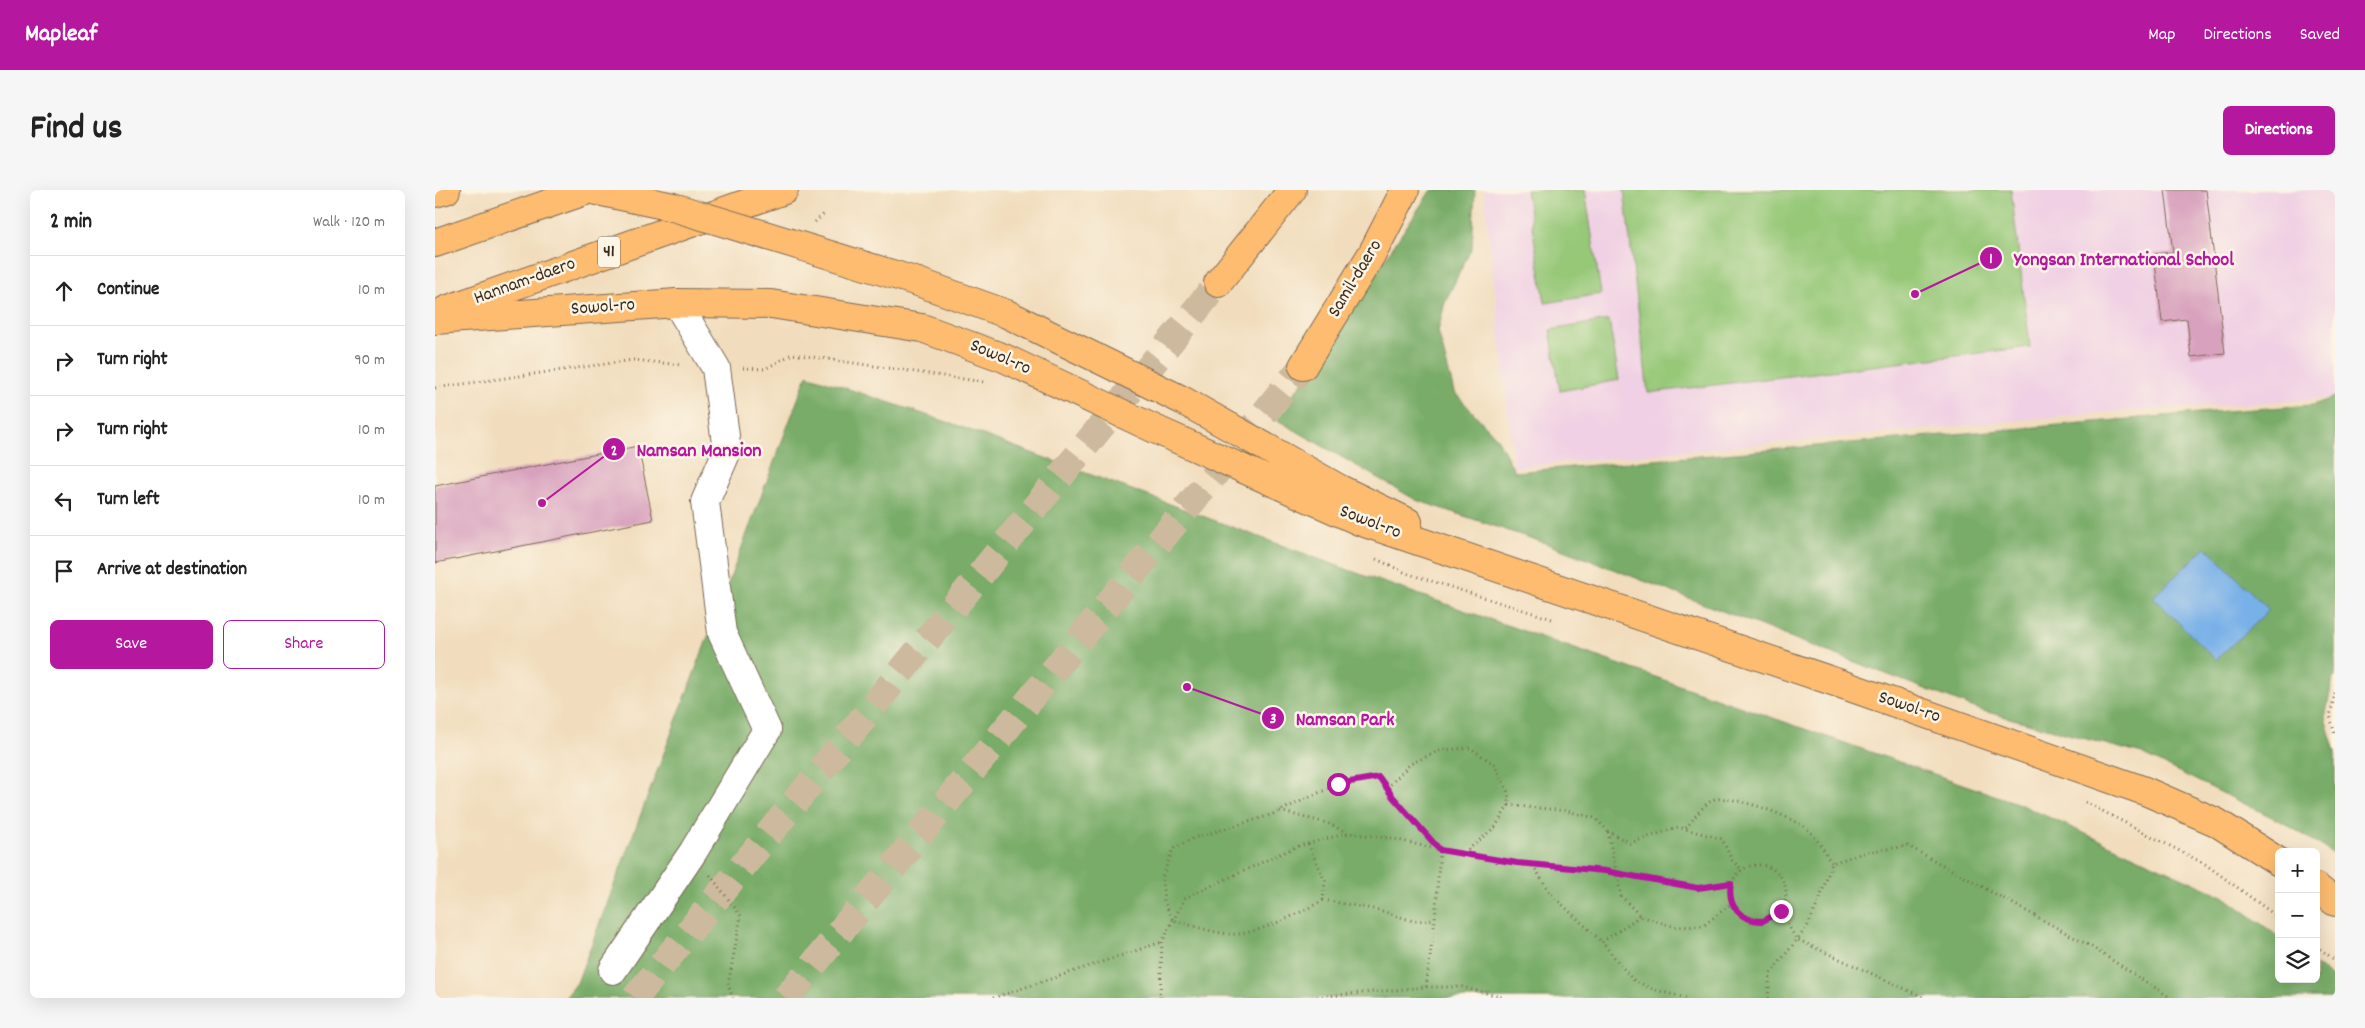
<!DOCTYPE html>
<meta charset="utf-8">
<style>
:root{--surface:#fff;--page:#f6f6f6;--text:#222;--muted:#767676;--line:#e0e0e0;--accent:#b5179e}
body{margin:0;font-family:Dekko,sans-serif;background:var(--page);color:var(--text)}
.controls{position:absolute;right:15px;bottom:15px;display:grid;overflow:hidden;border-radius:8px;box-shadow:0 5px 20px #0002}
.controls button{width:45px;height:45px;display:grid;place-items:center;padding:0;border:0;border-bottom:1px solid var(--line);background:var(--surface);color:var(--text);font:25px sans-serif}
.stop{position:absolute;width:15px;height:15px;margin:-11px;border:4px solid #b5179e;border-radius:50%;background:#fff}
.stop.end{background:#b5179e;border-color:#fff;box-shadow:0 1px 5px #0008}
.list{margin:0;padding:0;list-style:none}
h2{display:flex;justify-content:space-between;align-items:center;height:65px;margin:0;padding:0 20px;font-size:21px}
h2 small{font-size:16px;font-weight:400;color:var(--muted)}
.list li{display:grid;grid-template-columns:32px 1fr auto;gap:15px;align-items:center;box-sizing:border-box;height:70px;padding:0 20px;border-top:1px solid var(--line)}
.list b{display:block;font-size:19px;white-space:nowrap}
.list em{font-size:16px;font-style:normal;color:var(--muted)}
.actions{display:flex;gap:10px;padding:15px 20px}
.actions a{flex:1;padding:11px 0;border:1px solid var(--accent);border-radius:8px;text-align:center;font-size:18px;color:var(--accent)}
.actions .main{background:var(--accent);color:#fff}
.icon{flex:none;width:28px;height:28px;fill:none;stroke:currentColor;stroke-width:2;stroke-linecap:round;stroke-linejoin:round}
.map{position:relative;flex:none;width:1900px;height:808px;overflow:hidden;border-radius:8px}
header{display:flex;align-items:center;gap:30px;box-sizing:border-box;height:70px;padding:0 25px;background:var(--accent);color:#fff}
header strong{font-size:24px}
nav{display:flex;gap:28px;margin-inline-start:auto;font-size:18px}
.intro{display:flex;align-items:center;justify-content:space-between;box-sizing:border-box;height:120px;padding:0 30px}
h1{margin:0;font-size:35px}
.button{padding:12px 22px;border-radius:8px;background:var(--accent);color:#fff;font-size:18px;font-weight:700}
main{display:flex;gap:30px;padding:0 30px}
aside{flex:1;background:var(--surface);border-radius:8px;box-shadow:0 5px 20px #0002}
.map>svg:first-child{display:block}
</style>
<header>
<strong>Mapleaf</strong>
<nav><a>Map</a><a>Directions</a><a>Saved</a></nav>
</header>
<div class="intro"><h1>Find us</h1><a class="button">Directions</a></div>
<main>
<aside>
<h2>2 min<small>Walk · 120 m</small></h2>
<ul class="list">
<li><svg class="icon" aria-label="ahead" viewBox="0 0 24 24"><path d="M12 20V5M6 11l6-6 6 6"/></svg><div><b>Continue</b></div><em>10 m</em></li>
<li><svg class="icon" aria-label="right" viewBox="0 0 24 24"><path d="M7 20v-9h11M14 6l5 5-5 5"/></svg><div><b>Turn right</b></div><em>90 m</em></li>
<li><svg class="icon" aria-label="right" viewBox="0 0 24 24"><path d="M7 20v-9h11M14 6l5 5-5 5"/></svg><div><b>Turn right</b></div><em>10 m</em></li>
<li><svg class="icon" aria-label="left" viewBox="0 0 24 24"><path d="M17 20v-9H6M10 6l-5 5 5 5"/></svg><div><b>Turn left</b></div><em>10 m</em></li>
<li><svg class="icon" aria-label="arrive" viewBox="0 0 24 24"><path d="M6 21V4h12l-3 4 3 4H6"/></svg><div><b>Arrive at destination</b></div></li>
</ul>
<div class="actions"><a class="main">Save</a><a>Share</a></div>
</aside>
<div class="map">
<svg width="1900" height="808" viewBox="0 0 1900 808">
<rect width="100%" height="100%" fill="#fcf5e5"/>
<filter id="ink" filterUnits="userSpaceOnUse"><feTurbulence type="fractalNoise" baseFrequency=".02" numOctaves="2"/><feDisplacementMap in="SourceGraphic" scale="10" xChannelSelector="R" yChannelSelector="G"/><feConvolveMatrix kernelMatrix="1 2 1 2 8 2 1 2 1" color-interpolation-filters="sRGB"/></filter>
<filter id="wash" filterUnits="userSpaceOnUse"><feTurbulence type="fractalNoise" baseFrequency=".0096" numOctaves="4" result="noise"/><feDisplacementMap in="SourceGraphic" scale="20" xChannelSelector="R" yChannelSelector="G"/><feGaussianBlur stdDeviation="1.12" result="paint"/><feColorMatrix in="noise" values="0 0 0 0 0 0 0 0 0 0 0 0 0 0 0 0 0 1.4 0 .05"/><feComposite in="paint" operator="in"/></filter>
<g filter="url(#wash)">
<rect width="100%" height="100%" fill="#f1ddbd"/>
<!-- built -->
<path fill="#f0d0e4" d="M1049 0H1900V208L1663 223 1079 277Z"/>
<!-- green -->
<path fill="#96c878" stroke="#68794b" d="M1091 0H1150L1166 104 1110 113Z
M1189 0H1576L1595 157 1213 203Z
M1174 130 1184 190 1125 201 1115 140Z"/>
<!-- forest -->
<path fill="#78ac68" stroke="#5a6b43" d="M996 0H1040L1037 57 1010 112 1003 141 1019 202 1062 248 1080 282 1763 223 1878 215 1900 207V487L1898 488 1890 528 1900 562V664L1849 633 1707 564 1545 520 1110 353 981 310 839 228 867 193Z
M372 185 521 235 919 382 1582 613 1788 706 1844 747V789H1881V775L1900 789V808H130L142 793Z"/>
<!-- water -->
<path fill="#78b0e8" stroke="#5a6d83" d="M1771 357 1834 420 1781 470 1718 407Z"/>
<g id="blocks">
<!-- building -->
<path fill="#d8a1bd" d="M1730 0H1771L1790 163 1756 167 1752 129 1727 132 1719 64 1738 62Z
M203 256 218 330 0 373V296Z"/>
</g>
</g>
<g filter="url(#ink)">
<use href="#blocks" fill-opacity="0" stroke="#7b6956" stroke-width="1"/>
<g fill="none" stroke-linecap="round" stroke-linejoin="round">
<!-- major-tunnel -->
<path stroke="#cdb99d" stroke-width="28" stroke-dasharray="28 14" stroke-linecap="butt" d="M200 808 783 93
M351 808 868 176"/>
<defs>
<path id="minor" d="M178 780 258 662 332 540 287 443 270 312 292 261 281 178 242 113"/>
<path id="major" d="M0 3 11 0
M0 53 153 0
M483 92 572 124 747 210 905 299 973 332
M783 93 857 0
M11 120 349 0
M0 130 242 113 336 114 487 138 569 168 722 240 924 331 1406 494 1710 601 1781 632 1844 672
M868 176 938 62 970 0
M1881 697 1900 712"/>
</defs>
<!-- minor casing -->
<use href="#minor" stroke="#7b6956" stroke-width="30"/>
<!-- major casing -->
<use href="#major" stroke="#7b6956" stroke-width="30"/>
<!-- path -->
<path stroke="#7b6956" stroke-width="3" stroke-dasharray="1 4" stroke-linecap="butt" d="M380 32 389 24
M308 178 330 179 357 164 549 192
M0 198 198 170 247 175
M941 369 971 383 1117 429
M1900 503 1895 526 1900 545
M952 598 975 574 1006 560 1035 558 1059 574 1073 602 1074 615 1060 637 1028 664
M1650 612 1770 674 1844 728
M1074 615 1132 621 1160 628 1173 641 1195 653 1243 637 1287 649 1297 670 1306 679
M845 621 895 634 912 643
M1251 638C1258 630 1270 611 1281 609 1301 606 1360 627 1374 641 1383 649 1390 663 1397 673
M1173 642 1186 706 1205 726 1240 737 1268 736 1297 713
M873 654 890 691 888 710C868 722 817 747 794 744 775 742 756 735 738 730L729 711 727 687 738 659 759 648 836 625 903 594 944 587 958 607 1005 660 1000 730 991 797
M1295 703a28 28 0 1 1 56 0a28 28 0 1 1-56 0Z
M1098 675 1116 704 1167 752
M275 685 306 726 293 795 298 808
M888 710 944 720 978 731 1000 730
M1345 721 1361 749 1490 808
M1205 726 1167 752 1197 789 1217 799 1251 808
M1881 756 1900 770
M558 808 727 752
M725 808 727 752 750 708 860 657 913 643 955 648 1005 660 1082 673 1170 681 1263 698 1296 693
M872 808 991 797H1027L1070 808
M1333 808 1335 784 1372 737 1384 711 1397 673 1431 662 1473 656 1655 756 1736 808"/>
<!-- minor -->
<use href="#minor" stroke="#fff" stroke-width="28"/>
<!-- major -->
<use href="#major" stroke="#fdbc6f" stroke-width="28"/>
<defs>
<path id="major-bridge" d="M158 0 238 17 483 92"/>
</defs>
<!-- major-bridge casing -->
<use href="#major-bridge" stroke="#7b6956" stroke-width="30" stroke-linecap="butt"/>
<!-- major-bridge -->
<use href="#major-bridge" stroke="#fdbc6f" stroke-width="28"/>
</g>
</g>
<g fill="none" stroke-linecap="round" stroke-linejoin="round" filter="url(#ink)">
<!-- route -->
<path stroke="#b5179e" stroke-width="6" d="M903 594 944 587 958 607 1005 660 1082 673 1170 681 1263 698 1296 693C1292 716 1305 731 1328 731L1346 721"/>
</g>
<g text-anchor="middle" dominant-baseline="central" stroke-width="5" stroke-linejoin="round" paint-order="stroke">
<!-- shield labels -->
<rect fill="#fcf5e5" stroke="#75675a" stroke-width="1" x="163" y="46.5" width="22" height="31" rx="4"/>
<g font-size="18" font-weight="bold" fill="#3b2a1e">
<text x="174" y="62">41</text>
</g>
<!-- street labels -->
<g font-size="19" fill="#3b2a1e" stroke="#fcf5e5">
<text transform="translate(921 89) rotate(-59)">Samil-daero</text>
<text transform="translate(90 92) rotate(-20)">Hannam-daero</text>
<text transform="translate(168 118) rotate(-4)">Sowol-ro</text>
<text transform="translate(565 168) rotate(23)">Sowol-ro</text>
<text transform="translate(935 333) rotate(21)">Sowol-ro</text>
<text transform="translate(1474 518) rotate(19)">Sowol-ro</text>
</g>
</g>
<!-- callouts -->
<path fill="none" stroke="#b5179e" stroke-width="2" d="M1480 104L1556 68M107 313L179 259M752 497L838 528"/>
<g fill="#b5179e" stroke="#fcf5e5" stroke-width="2">
<circle cx="1480" cy="104" r="5"/>
<circle cx="107" cy="313" r="5"/>
<circle cx="752" cy="497" r="5"/>
<circle cx="1556" cy="68" r="12"/>
<circle cx="179" cy="259" r="12"/>
<circle cx="838" cy="528" r="12"/>
</g>
<g font-size="15" text-anchor="middle" font-weight="bold" fill="#fff">
<text x="1556" y="73">1</text>
<text x="179" y="265">2</text>
<text x="838" y="533">3</text>
</g>
<g font-size="20" text-anchor="middle" font-weight="bold" fill="#b5179e" stroke="#fcf5e5" stroke-width="5" stroke-linejoin="round" paint-order="stroke">
<text x="1689" y="75">Yongsan International School</text>
<text x="264" y="266">Namsan Mansion</text>
<text x="910" y="535">Namsan Park</text>
</g>
</svg>
<div class="controls">
<button>+</button>
<button>−</button>
<button><svg class="icon" aria-label="layers" viewBox="0 0 24 24"><path d="M12 4l9 5-9 5-9-5zM3 14l9 5 9-5"/></svg></button>
</div>
<div class="stop" style="left:903px;top:594px"></div>
<div class="stop end" style="left:1346px;top:721px"></div>
</div>
</main>
